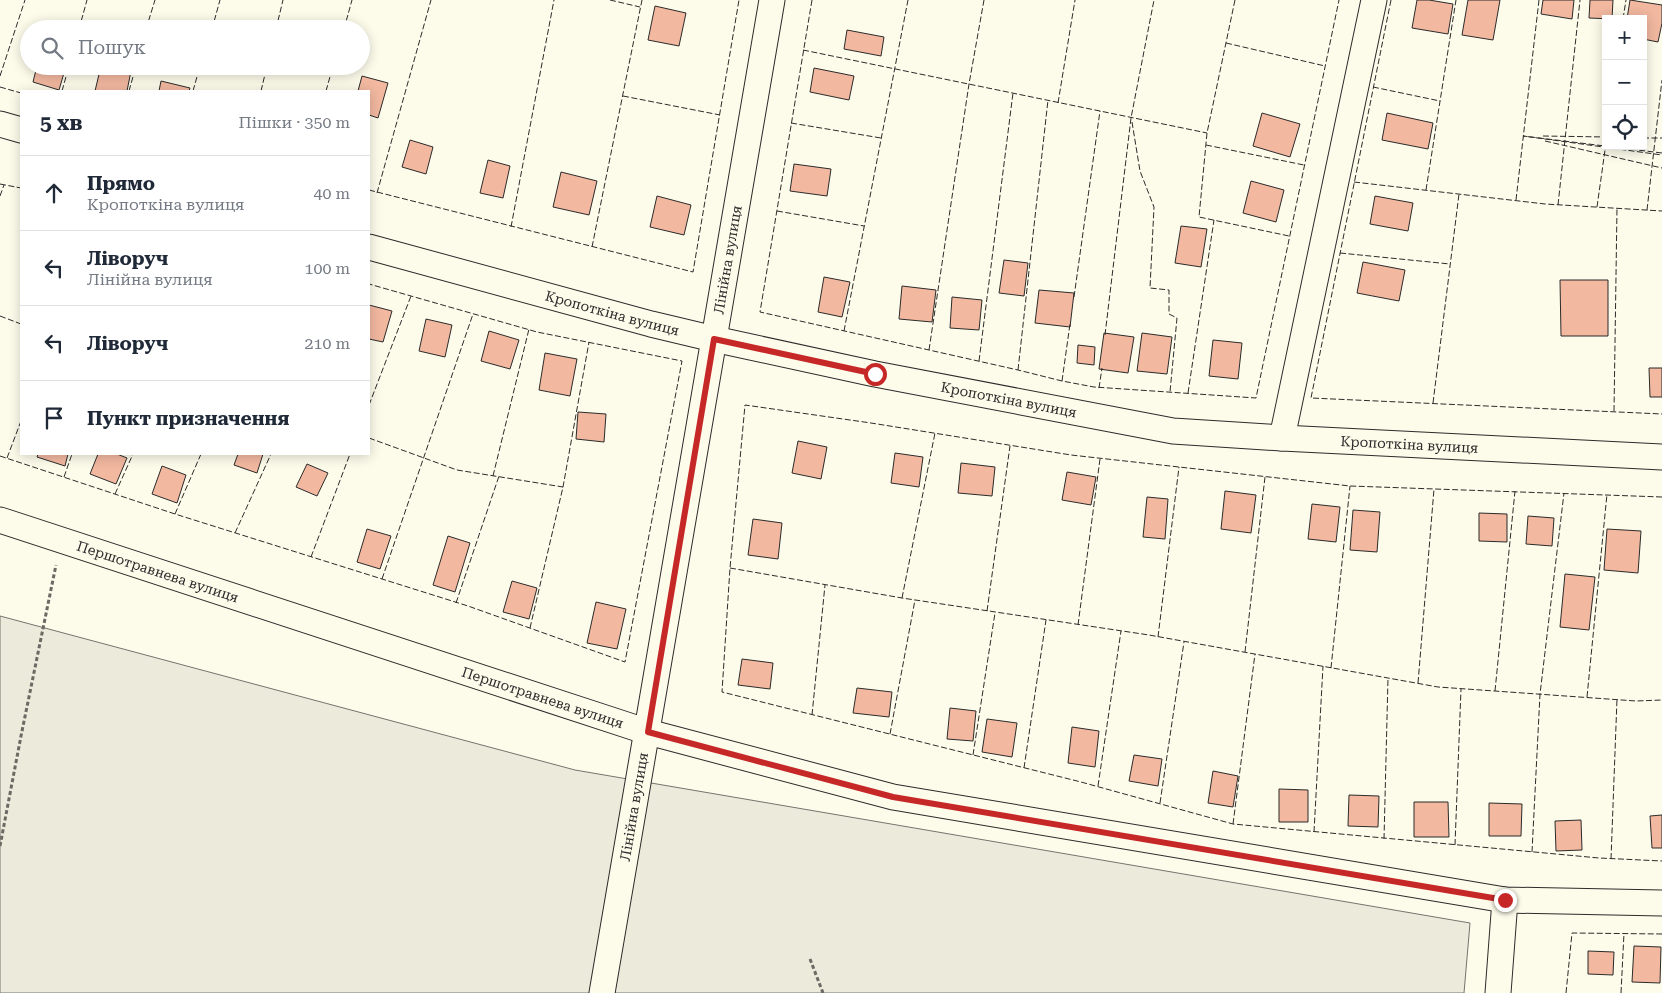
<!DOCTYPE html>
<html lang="uk">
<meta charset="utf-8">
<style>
:root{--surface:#fff;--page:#f6f6f7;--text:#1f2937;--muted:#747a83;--line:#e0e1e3}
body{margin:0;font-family:"Roboto Serif",serif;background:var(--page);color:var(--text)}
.controls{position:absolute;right:15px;top:15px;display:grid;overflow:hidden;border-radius:0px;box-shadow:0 2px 12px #0003}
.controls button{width:45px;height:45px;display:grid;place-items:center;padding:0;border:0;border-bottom:1px solid var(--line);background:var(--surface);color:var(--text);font:25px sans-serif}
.stop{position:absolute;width:15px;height:15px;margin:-11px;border:4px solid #c62828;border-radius:50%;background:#fff}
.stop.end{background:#c62828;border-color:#fff;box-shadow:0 1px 5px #0008}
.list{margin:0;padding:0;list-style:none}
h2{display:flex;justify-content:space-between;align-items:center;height:65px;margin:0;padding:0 20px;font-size:21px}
h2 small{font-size:16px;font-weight:400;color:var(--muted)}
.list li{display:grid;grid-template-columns:32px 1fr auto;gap:15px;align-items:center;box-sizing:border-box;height:75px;padding:0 20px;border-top:1px solid var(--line)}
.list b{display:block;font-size:19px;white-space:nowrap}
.list p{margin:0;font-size:16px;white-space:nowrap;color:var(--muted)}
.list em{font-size:16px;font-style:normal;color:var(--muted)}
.icon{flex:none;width:28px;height:28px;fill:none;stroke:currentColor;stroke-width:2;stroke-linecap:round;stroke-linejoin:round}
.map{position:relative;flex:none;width:1662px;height:993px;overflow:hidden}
.search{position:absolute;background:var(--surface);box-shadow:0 2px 12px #0003;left:20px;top:20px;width:350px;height:55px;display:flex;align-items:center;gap:12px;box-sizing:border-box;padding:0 18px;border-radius:28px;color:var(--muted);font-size:19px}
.panel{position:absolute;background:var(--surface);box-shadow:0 2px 12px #0003;left:20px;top:90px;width:350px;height:365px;border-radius:0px}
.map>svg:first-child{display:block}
</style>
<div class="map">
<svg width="1662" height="993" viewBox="0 0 1662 993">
<rect width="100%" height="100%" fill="#fdfbea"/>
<!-- green -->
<path fill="#ecebdb" stroke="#74746e" d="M0 616 575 770 1470 923 1464 993H0Z"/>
<!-- building -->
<path fill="#f2b8a0" stroke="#2b2b2b" d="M1417 0H1429L1453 4 1448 34 1412 28Z
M1468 0H1500L1493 40 1462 35Z
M1543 0H1574L1572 19 1541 14Z
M1590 0H1613L1612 19 1589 18Z
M1630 0 1662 5V23L1658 42 1643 39V19H1627Z
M655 6 686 13 679 46 648 40Z
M847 30 884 37 881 56 844 49Z
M37 66H66L59 90 33 82Z
M101 66H132L127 91H95Z
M814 68 854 76 849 100 810 92Z
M362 76 388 83 378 118 369 115V91H358Z
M161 81 190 88 189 91H159Z
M1262 113 1300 124 1290 157 1253 146Z
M1387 113 1433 123 1428 149 1382 140Z
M410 140 433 147 426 174 402 167Z
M488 160 510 166 503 198 480 193Z
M794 164 831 169 827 196 790 191Z
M561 172 597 181 589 215 553 207Z
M1251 181 1284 190 1276 222 1243 213Z
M657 196 691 205 684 235 650 227Z
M1375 196 1413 203 1408 231 1370 224Z
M1181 226 1207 229 1201 267 1175 263Z
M1004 260 1028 263 1024 296 999 293Z
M1363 262 1405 270 1399 301 1357 293Z
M824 277 850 282 842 317 818 312Z
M1560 280H1608V336H1561Z
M902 286 936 290 932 322 899 319Z
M1039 290 1074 293 1070 327 1035 323Z
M952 297 982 300 979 330 950 328Z
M369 305 392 311 383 342 369 339Z
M426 319 452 325 445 357 419 351Z
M489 331 519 340 510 369 481 361Z
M1104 333 1134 337 1128 373 1099 369Z
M1142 333 1172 337 1167 374 1137 371Z
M1213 340 1242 343 1238 379 1209 376Z
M1078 345 1095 347 1094 365 1077 363Z
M545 353 577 359 570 396 539 390Z
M1649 368H1662V397H1650Z
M578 412 606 414 604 442 576 439Z
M798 441 827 447 821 479 792 473Z
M895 453 923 457 919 487 891 483Z
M38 454H68L65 466 37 457Z
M98 454H117L127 458 116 484 90 474Z
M238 454H263L257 473 234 465Z
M961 463 995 467 992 496 958 493Z
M307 464 328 473 317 496 296 487Z
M162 466 186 475 177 503 152 494Z
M1067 472 1096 477 1091 505 1062 500Z
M1225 491 1256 495 1251 533 1221 529Z
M1147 497 1168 499 1165 539 1143 537Z
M1312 504 1340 507 1336 542 1308 539Z
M1353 510 1380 512 1377 552 1350 550Z
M1479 513 1507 514V542L1479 541Z
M1528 516 1554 518 1552 546 1526 544Z
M753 519 782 523 778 559 748 555Z
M367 529 391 536 380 569 357 562Z
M1607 529 1641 531 1638 573 1604 570Z
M448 536 470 543 455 592 433 585Z
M1565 574 1595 577 1589 630 1560 627Z
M512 581 537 588 529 619 503 612Z
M596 602 626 609 617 649 587 643Z
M742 659 773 663 770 689 738 685Z
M857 688 892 692 889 717 853 713Z
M950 708 976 711 973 741 947 739Z
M987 719 1017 723 1012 757 982 752Z
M1072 727 1099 731 1095 767 1068 763Z
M1134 755 1162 759 1158 786 1129 781Z
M1213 771 1238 776 1233 807 1208 803Z
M1279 789 1308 790V822H1279Z
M1349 795 1379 796 1378 827 1348 826Z
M1414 802H1448L1449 837H1414Z
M1489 803 1522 804 1521 836H1489Z
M1662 815V848H1652L1650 816Z
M1581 820 1582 850 1556 851 1555 821Z
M1634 946 1661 947 1660 983 1632 982Z
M1588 951 1614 952 1613 975 1588 974Z"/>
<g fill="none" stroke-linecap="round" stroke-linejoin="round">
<defs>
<g id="street">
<path d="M0 124 21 130"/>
<path id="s1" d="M369 247 651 324 714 339 875 374 1173 431 1282 438 1662 457"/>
<path d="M1282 438 1374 0"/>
<path id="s2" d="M0 520 648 732 893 797 1505 900 1662 903"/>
<path id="s3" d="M602 993 772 0"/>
<path d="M1498 993 1505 900"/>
</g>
</defs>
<!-- street casing -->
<use href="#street" stroke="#2b2b2b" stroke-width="27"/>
<!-- path -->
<path stroke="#6a6964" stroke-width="3" stroke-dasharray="4 2.5" stroke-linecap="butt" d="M0 846 21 736 56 565
M810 959 823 993"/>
<!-- street -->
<use href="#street" stroke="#fdfbea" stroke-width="25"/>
<!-- fence -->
<path stroke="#2b2b2b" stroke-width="1" stroke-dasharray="6 2.5" stroke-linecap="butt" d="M610 0 640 7
M812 0 760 312 1018 370 1062 381 1094 387 1256 398 1339 0
M1235 0 1207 133 1199 217 1289 236
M1391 0 1311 398 1662 414
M1623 19 1626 0
M79 29 87 0
M146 29 155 0
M212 29 220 0
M276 29 283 0
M344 29 352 0
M1226 43 1325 66
M803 50 1207 133
M0 76 25 0
M0 87 21 93
M1373 87 1440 101
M62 91 69 66
M129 91 136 66
M193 91 200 66
M261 91 267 66
M326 91 333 66
M623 96 720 115
M1058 103 1075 0
M1132 122 1140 171 1154 207 1150 288 1169 290V314L1177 318 1170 392
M791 123 881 138
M1543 136 1606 137
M1643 138H1662
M1545 141 1662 168
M1206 145 1304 165
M1662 153 1523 136 1662 155
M1354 182 1545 204 1662 211
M0 184 21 188
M369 190 693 272 739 0
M1426 190 1456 0
M377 193 431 0
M0 196 4 185
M1516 200 1539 0
M1558 205 1580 0
M1597 207 1606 143
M1647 210 1662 80
M777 211 864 226
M511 227 554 0
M592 247 642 0
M1340 253 1450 264
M1074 297 1100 111
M0 316 21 324
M844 331 908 0
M1105 335 1131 118 1154 0
M929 350 969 84 984 0
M979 361 1013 93
M1018 370 1048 100
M1062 381 1070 324
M1099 388 1102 368
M1188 393 1214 220
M1433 403 1459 194
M369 405 411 296
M1614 411 1617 208
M369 438 457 470 563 487
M0 456 175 514 468 606 625 662 682 361 537 332 369 284
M7 458 21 421
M493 476 529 329
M64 477 72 454
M115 494 133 454
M1662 497 1350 486 1071 455 871 423 745 405 730 568 722 692 1081 782 1233 824 1599 858 1662 861
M175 514 201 454
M235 533 271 454
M311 557 350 454
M730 568 902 598 1149 635 1438 687 1636 701 1662 700
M382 579 473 314
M902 598 935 433
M456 603 499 476
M987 611 1010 446
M1078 625 1100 459
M530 628 563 487 589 342
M1158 637 1179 467
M1245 652 1265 477
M1331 668 1350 486
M1418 683 1434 489
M1495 691 1515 491
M1587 697 1607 494
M812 715 825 585
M890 734 915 600
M973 755 995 613
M1024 768 1046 620
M1098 786 1121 631
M1160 803 1184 642
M1233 824 1255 654
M1314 832 1323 666
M1384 839 1388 678
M1455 845 1461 689
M1532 852 1540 694 1564 493
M1611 859 1617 699
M1566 993 1572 933 1662 934
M1621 993 1624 933"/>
</g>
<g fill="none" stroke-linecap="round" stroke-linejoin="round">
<!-- route -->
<path stroke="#c62828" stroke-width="6" d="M875 374 714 339 648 732 893 797 1505 900"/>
</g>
<g text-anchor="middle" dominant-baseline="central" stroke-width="4" stroke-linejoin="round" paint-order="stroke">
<!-- street labels -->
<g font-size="14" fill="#2b2b2b" stroke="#fdfbea">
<text stroke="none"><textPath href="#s3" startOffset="744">Лінійна вулиця</textPath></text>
<text stroke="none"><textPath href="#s1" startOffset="252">Кропоткіна вулиця</textPath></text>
<text stroke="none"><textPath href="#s1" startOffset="658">Кропоткіна вулиця</textPath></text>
<text stroke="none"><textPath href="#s1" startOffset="1062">Кропоткіна вулиця</textPath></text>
<text stroke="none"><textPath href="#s2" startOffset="166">Першотравнева вулиця</textPath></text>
<text stroke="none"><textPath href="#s2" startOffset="571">Першотравнева вулиця</textPath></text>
<text stroke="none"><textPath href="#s3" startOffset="189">Лінійна вулиця</textPath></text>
</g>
</g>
</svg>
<div class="controls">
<button>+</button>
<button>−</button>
<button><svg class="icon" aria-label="locate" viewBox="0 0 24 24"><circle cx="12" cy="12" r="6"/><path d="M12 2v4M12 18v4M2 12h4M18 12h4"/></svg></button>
</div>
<div class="stop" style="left:875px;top:374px"></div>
<div class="stop end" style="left:1505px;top:900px"></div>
<div class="search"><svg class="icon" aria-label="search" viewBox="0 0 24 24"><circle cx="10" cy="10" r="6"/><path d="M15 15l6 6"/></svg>Пошук</div>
<section class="panel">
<h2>5 хв<small>Пішки · 350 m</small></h2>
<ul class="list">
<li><svg class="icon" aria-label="ahead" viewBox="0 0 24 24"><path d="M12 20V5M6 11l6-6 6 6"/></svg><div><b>Прямо</b><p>Кропоткіна вулиця</p></div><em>40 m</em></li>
<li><svg class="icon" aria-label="left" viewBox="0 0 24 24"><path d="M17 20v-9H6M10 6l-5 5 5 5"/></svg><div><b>Ліворуч</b><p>Лінійна вулиця</p></div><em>100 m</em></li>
<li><svg class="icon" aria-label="left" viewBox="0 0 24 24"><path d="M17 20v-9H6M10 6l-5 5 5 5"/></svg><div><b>Ліворуч</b></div><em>210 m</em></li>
<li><svg class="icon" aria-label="arrive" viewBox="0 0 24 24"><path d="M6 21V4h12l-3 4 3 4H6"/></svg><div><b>Пункт призначення</b></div></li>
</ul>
</section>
</div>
